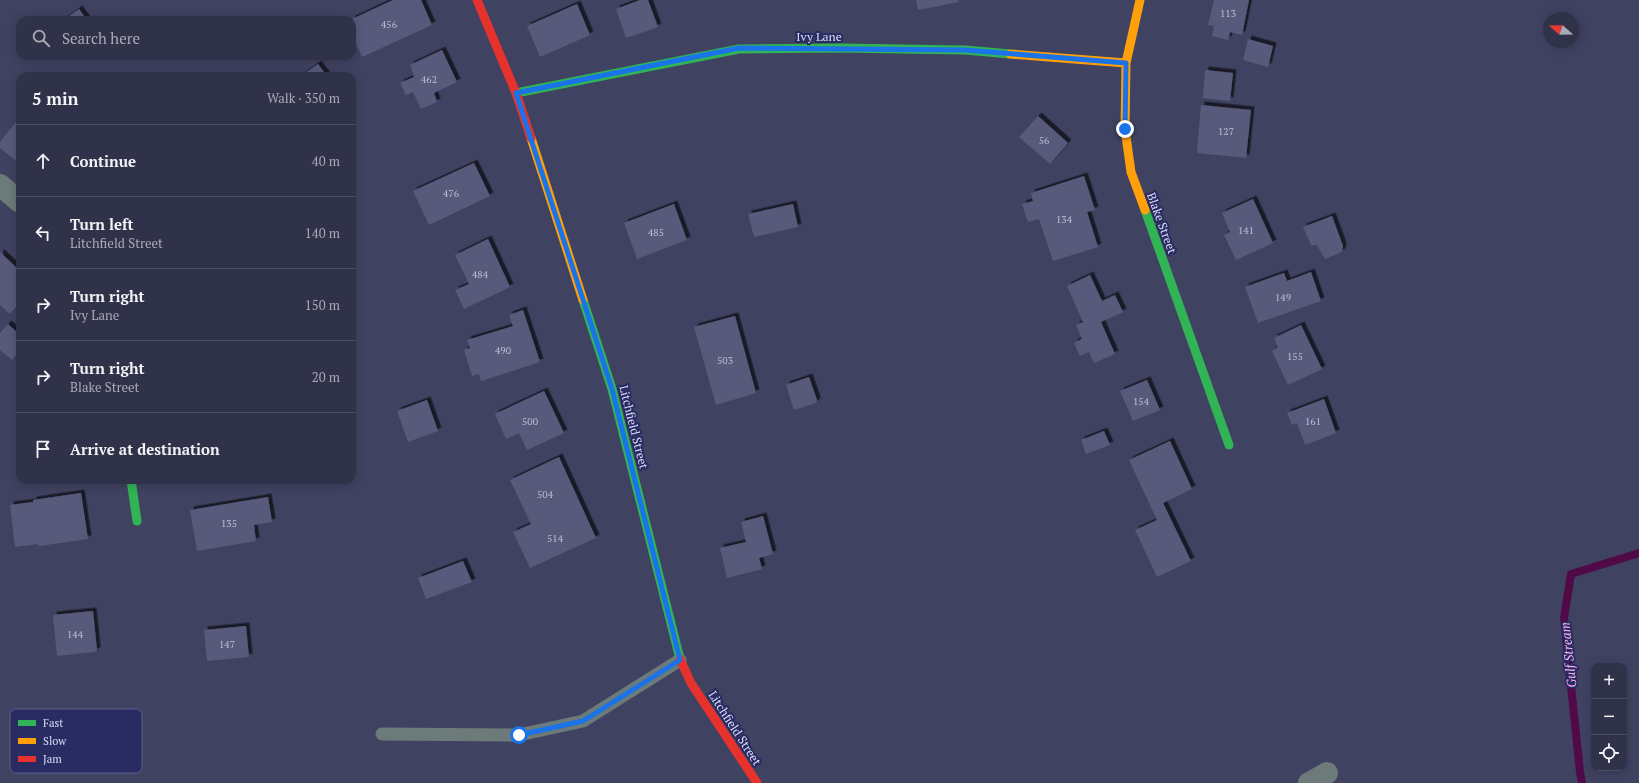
<!DOCTYPE html>
<meta charset="utf-8">
<style>
:root{--surface:#303249;--page:#383a50;--text:#f1f3f6;--muted:#a8aab4;--line:#4b4d61}
body{margin:0;font-family:"PT Serif",serif;background:var(--page);color:var(--text)}
.controls{position:absolute;right:12px;bottom:12px;display:grid;overflow:hidden;border-radius:8px;box-shadow:0 2px 10px #0003}
.controls button{width:36px;height:36px;display:grid;place-items:center;padding:0;border:0;border-bottom:1px solid var(--line);background:var(--surface);color:var(--text);font:20px sans-serif}
.compass{position:absolute;left:1543px;top:12px;width:36px;height:36px;border-radius:50%;background:var(--surface);box-shadow:0 2px 10px #0003;rotate:290deg}
.stop{position:absolute;width:12px;height:12px;margin:-9px;border:3px solid #1a73e8;border-radius:50%;background:#fff}
.stop.end{background:#1a73e8;border-color:#fff;box-shadow:0 1px 4px #0008}
.list{margin:0;padding:0;list-style:none}
h2{display:flex;justify-content:space-between;align-items:center;height:52px;margin:0;padding:0 16px;font-size:17px}
h2 small{font-size:13px;font-weight:400;color:var(--muted)}
.list li{display:grid;grid-template-columns:26px 1fr auto;gap:12px;align-items:center;box-sizing:border-box;height:72px;padding:0 16px;border-top:1px solid var(--line)}
.list b{display:block;font-size:15px;white-space:nowrap}
.list p{margin:0;font-size:13px;white-space:nowrap;color:var(--muted)}
.list em{font-size:13px;font-style:normal;color:var(--muted)}
.icon{flex:none;width:22px;height:22px;fill:none;stroke:currentColor;stroke-width:2;stroke-linecap:round;stroke-linejoin:round}
.map{position:relative;flex:none;width:1639px;height:783px;overflow:hidden}
.search{position:absolute;background:var(--surface);box-shadow:0 2px 10px #0003;left:16px;top:16px;width:340px;height:44px;display:flex;align-items:center;gap:10px;box-sizing:border-box;padding:0 14px;border-radius:12px;color:var(--muted);font-size:15px}
.panel{position:absolute;background:var(--surface);box-shadow:0 2px 10px #0003;left:16px;top:72px;width:340px;height:412px;border-radius:12px}
.map>svg:first-child{display:block}
</style>
<div class="map">
<svg width="1639" height="783" viewBox="0 0 1639 783">
<defs>
<filter id="shadow"><feDropShadow dx="3.5" dy="-3.5" stdDeviation="0" flood-color="#0009"/></filter>
</defs>
<rect width="100%" height="100%" fill="#404261"/>
<g fill="none" stroke-linecap="round" stroke-linejoin="round">
<!-- stream -->
<path stroke="#500a47" stroke-width="8" d="M1582 783 1580 772 1564 618 1571 574 1639 553"/>
</g>
<!-- building -->
<path fill="#585a7b" filter="url(#shadow)" d="M393 0H421L432 25 362 57 352 35V19Z
M640 0H648L658 27 626 38 616 9Z
M916 0H958L959 2 918 10Z
M1214 0H1249L1242 35 1230 32 1228 40 1212 36 1214 26 1208 25Z
M577 4 590 35 540 57 527 26Z
M79 9 87 20H64Z
M1248 39 1273 46 1268 67 1243 60Z
M442 50 457 82 434 93 437 102 421 109 413 92 406 95 400 83 414 77 410 65Z
M318 64 327 76H301Z
M1205 70 1233 73 1230 101 1203 98Z
M1201 105 1251 110 1246 158 1197 153Z
M1038 116 1068 143 1050 164 1019 137Z
M20 117V164L0 148V142Z
M474 163 490 196 429 225 413 191Z
M1084 176 1095 210 1087 212 1098 247 1053 261 1039 219 1028 222 1022 204 1033 201 1031 193Z
M1253 199 1273 243 1236 260 1224 235 1230 232 1222 213Z
M674 204 687 240 637 259 624 223Z
M793 204 798 227 754 237 748 214Z
M1332 216 1343 246 1342 252 1325 259 1317 245H1311L1303 227Z
M488 239 510 287 464 309 455 290 469 284 455 255Z
M0 252 20 271V305L19 304 10 314 0 305Z
M1311 272 1321 301 1258 323 1245 287 1284 273 1287 281Z
M1090 275 1102 301 1115 295 1123 312 1101 322 1115 354 1094 363 1089 352 1080 356 1074 343 1082 339 1076 325 1083 322 1067 286Z
M523 310 540 362 481 381 479 374 472 376 464 350 470 348 467 340 513 326 509 315Z
M735 316 756 393 716 405 694 327Z
M8 324 20 335V350L12 360 0 350V333Z
M1301 325 1322 369 1288 385 1272 351 1278 347 1274 338Z
M809 377 817 400 816 403 794 410 786 385Z
M1147 380 1160 410 1133 421 1120 391Z
M544 391 564 433 527 450 519 433 506 439 495 414Z
M1324 399 1336 433 1305 445 1297 423 1292 425 1287 413Z
M427 400 438 431 408 442 397 411Z
M1104 431 1110 445 1086 454 1081 440Z
M1170 441 1192 489 1163 503 1191 561 1157 577 1135 530 1157 520 1129 460Z
M559 457 596 538 530 568 513 532 531 524 510 480Z
M81 493 88 539 39 546 38 544 15 547 10 505 33 502V500Z
M268 497 272 522 254 525 256 541 197 551 190 510Z
M763 516 773 554 759 558 762 569 727 578 720 548 746 542 741 522Z
M463 561 472 582 426 599 418 578Z
M93 611 97 650 95 652 57 656 53 615Z
M246 626 249 657 207 661 204 630Z"/>
<g fill="none" stroke-linecap="round" stroke-linejoin="round">
<!-- lane -->
<path stroke="#6c7a7a" stroke-width="13" d="M382 734 519 735 583 721 680 660"/>
<!-- street -->
<path stroke="#6c7a7a" stroke-width="22" d="M0 185 20 202
M1309 783 1327 773"/>
<!-- fast -->
<path stroke="#30b455" stroke-width="9" d="M516 93 739 49 839 48 965 50 1010 54
M1145 210 1229 445
M583 300 612 389 680 659
M131 480 137 521"/>
<!-- slow -->
<path stroke="#ff9f0a" stroke-width="9" d="M1140 0 1126 63 1125 129 1131 172 1145 210
M1010 54 1126 63
M531 138 583 300"/>
<!-- jam -->
<path stroke="#e5322d" stroke-width="9" d="M477 0 516 93 531 138
M680 659 691 683 757 783"/>
</g>
<g fill="none" stroke-linecap="round" stroke-linejoin="round">
<!-- route -->
<path stroke="#1a73e8" stroke-width="5" d="M519 735 583 721 680 660 612 389 516 93 739 48 965 50 1126 63 1125 129"/>
</g>
<g text-anchor="middle" dominant-baseline="central" stroke-width="4" stroke-linejoin="round" paint-order="stroke">
<!-- number labels -->
<g font-size="10" fill="#b9bdda">
<text x="1228" y="13">113</text>
<text x="389" y="24">456</text>
<text x="429" y="79">462</text>
<text x="1226" y="131">127</text>
<text x="1044" y="140">56</text>
<text x="451" y="193">476</text>
<text x="1064" y="219">134</text>
<text x="1246" y="230">141</text>
<text x="656" y="232">485</text>
<text x="480" y="274">484</text>
<text x="1283" y="297">149</text>
<text x="503" y="350">490</text>
<text x="1295" y="356">155</text>
<text x="725" y="360">503</text>
<text x="1141" y="401">154</text>
<text x="530" y="421">500</text>
<text x="1313" y="421">161</text>
<text x="545" y="494">504</text>
<text x="229" y="523">135</text>
<text x="555" y="538">514</text>
<text x="75" y="634">144</text>
<text x="227" y="644">147</text>
</g>
<!-- street labels -->
<g font-size="12" fill="#d9defa" stroke="#292b63">
<text x="819" y="36">Ivy Lane</text>
<text transform="translate(1162 223) rotate(70)">Blake Street</text>
<text transform="translate(634 427) rotate(76)">Litchfield Street</text>
<text transform="translate(735 728) rotate(57)">Litchfield Street</text>
</g>
<!-- water labels -->
<g font-size="13" font-style="italic" fill="#feb1e8" stroke="#292b63">
<text transform="translate(1568 655) rotate(-96)">Gulf Stream</text>
</g>
</g>
<!-- legend -->
<rect x="10" y="709" width="132" height="64" rx="6" fill="#292b63" stroke="#5e6190" stroke-width="1"/>
<rect x="18" y="720" width="18" height="6" fill="#30b455"/>
<rect x="18" y="738" width="18" height="6" fill="#ff9f0a"/>
<rect x="18" y="756" width="18" height="6" fill="#e5322d"/>
<g font-size="11" fill="#d9defa">
<text x="43" y="727">Fast</text>
<text x="43" y="745">Slow</text>
<text x="43" y="763">Jam</text>
</g>
</svg>
<div class="controls">
<button>+</button>
<button>−</button>
<button><svg class="icon" aria-label="locate" viewBox="0 0 24 24"><circle cx="12" cy="12" r="6"/><path d="M12 2v4M12 18v4M2 12h4M18 12h4"/></svg></button>
</div>
<svg class="compass" viewBox="-18 -18 36 36"><path d="M0-13l5 13h-10z" fill="#e53935"/><path d="M0 13l5-13h-10z" fill="#a8aab4"/></svg>
<div class="stop" style="left:519px;top:735px"></div>
<div class="stop end" style="left:1125px;top:129px"></div>
<div class="search"><svg class="icon" aria-label="search" viewBox="0 0 24 24"><circle cx="10" cy="10" r="6"/><path d="M15 15l6 6"/></svg>Search here</div>
<section class="panel">
<h2>5 min<small>Walk · 350 m</small></h2>
<ul class="list">
<li><svg class="icon" aria-label="ahead" viewBox="0 0 24 24"><path d="M12 20V5M6 11l6-6 6 6"/></svg><div><b>Continue</b></div><em>40 m</em></li>
<li><svg class="icon" aria-label="left" viewBox="0 0 24 24"><path d="M17 20v-9H6M10 6l-5 5 5 5"/></svg><div><b>Turn left</b><p>Litchfield Street</p></div><em>140 m</em></li>
<li><svg class="icon" aria-label="right" viewBox="0 0 24 24"><path d="M7 20v-9h11M14 6l5 5-5 5"/></svg><div><b>Turn right</b><p>Ivy Lane</p></div><em>150 m</em></li>
<li><svg class="icon" aria-label="right" viewBox="0 0 24 24"><path d="M7 20v-9h11M14 6l5 5-5 5"/></svg><div><b>Turn right</b><p>Blake Street</p></div><em>20 m</em></li>
<li><svg class="icon" aria-label="arrive" viewBox="0 0 24 24"><path d="M6 21V4h12l-3 4 3 4H6"/></svg><div><b>Arrive at destination</b></div></li>
</ul>
</section>
</div>
